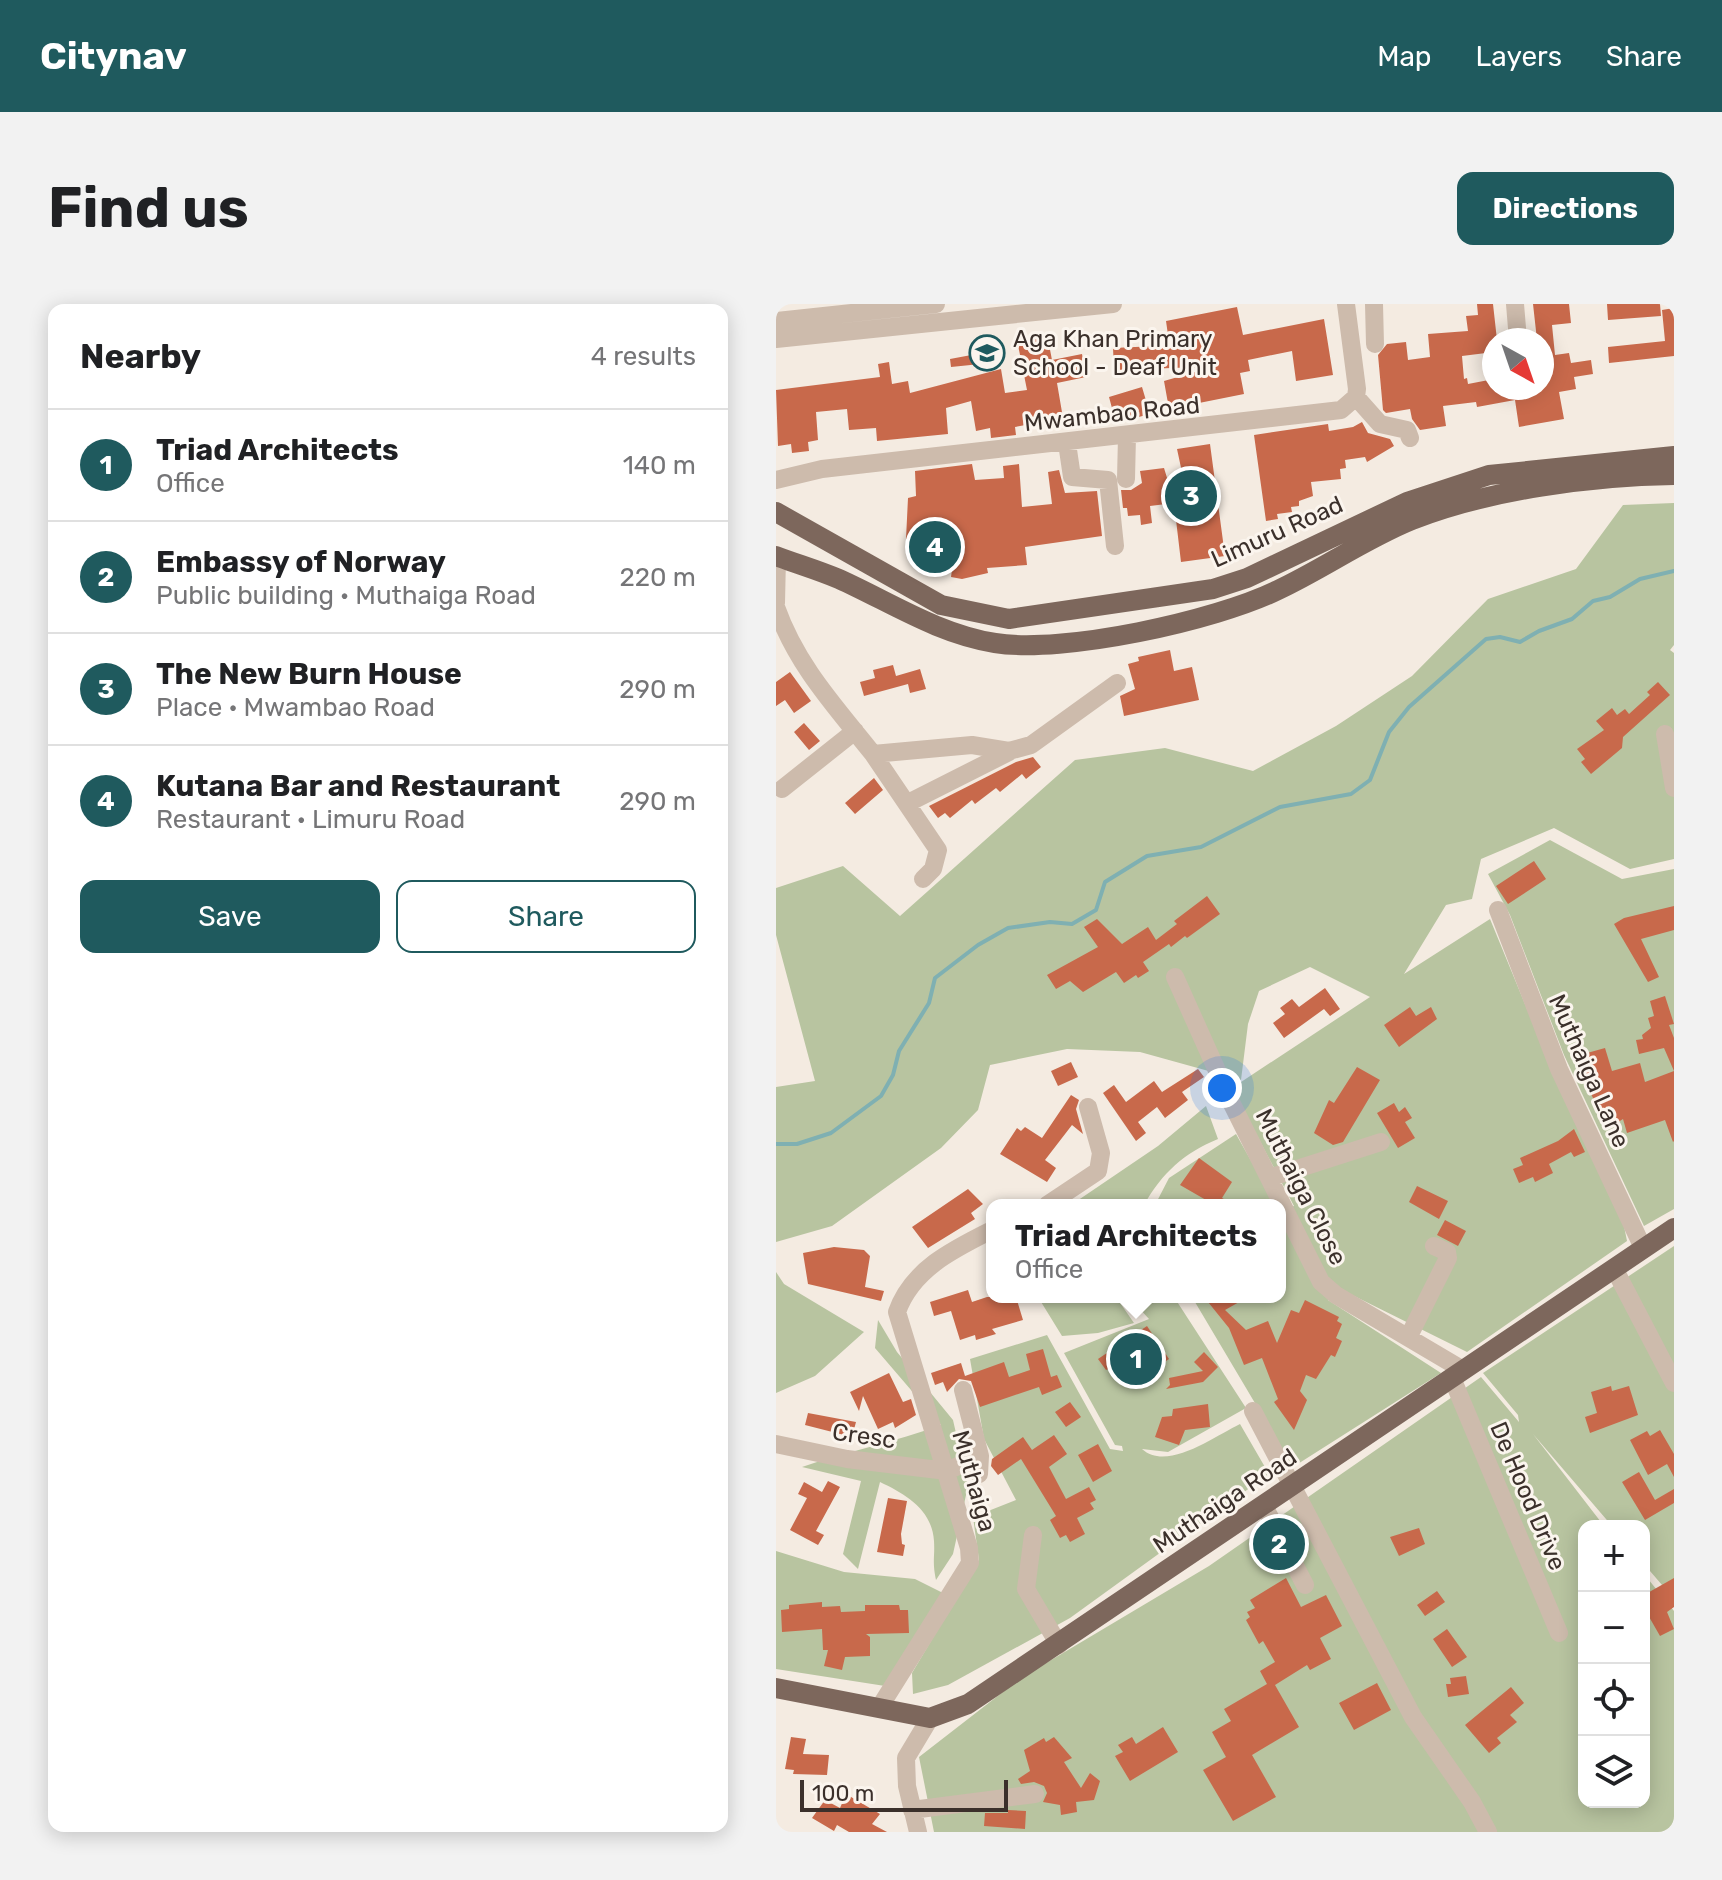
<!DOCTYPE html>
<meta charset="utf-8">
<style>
:root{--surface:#fff;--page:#f2f2f2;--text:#202124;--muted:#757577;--line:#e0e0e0;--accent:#1f5a5e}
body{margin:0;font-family:Rubik,sans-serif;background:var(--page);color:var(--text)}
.controls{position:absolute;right:24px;bottom:24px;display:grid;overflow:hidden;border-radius:16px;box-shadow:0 4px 20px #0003}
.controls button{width:72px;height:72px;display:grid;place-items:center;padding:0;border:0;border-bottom:2px solid var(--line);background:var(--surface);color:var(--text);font:40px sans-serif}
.compass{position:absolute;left:706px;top:24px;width:72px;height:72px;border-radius:50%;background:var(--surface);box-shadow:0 4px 20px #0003;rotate:140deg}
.scale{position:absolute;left:24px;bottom:20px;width:208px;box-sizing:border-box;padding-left:8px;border:4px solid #3b302b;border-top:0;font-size:22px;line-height:28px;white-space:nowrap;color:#3b302b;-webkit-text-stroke:6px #fbf5ee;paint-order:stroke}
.you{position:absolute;left:446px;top:784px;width:28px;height:28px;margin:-20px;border:6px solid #fff;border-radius:50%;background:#1a73e8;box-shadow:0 0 0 12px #1a73e833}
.badge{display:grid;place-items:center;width:52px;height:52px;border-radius:50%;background:var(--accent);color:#fff;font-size:26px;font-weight:700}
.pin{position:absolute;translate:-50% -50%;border:4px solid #fff;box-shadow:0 2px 8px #0006}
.popup{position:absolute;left:210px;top:895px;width:300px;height:104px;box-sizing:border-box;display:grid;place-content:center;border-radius:16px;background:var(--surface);filter:drop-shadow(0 2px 6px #0005);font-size:26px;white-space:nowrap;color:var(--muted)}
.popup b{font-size:30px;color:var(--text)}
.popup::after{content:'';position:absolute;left:50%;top:100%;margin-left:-16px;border:16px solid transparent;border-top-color:var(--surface)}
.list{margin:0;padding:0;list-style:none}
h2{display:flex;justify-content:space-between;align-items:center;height:104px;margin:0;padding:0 32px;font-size:34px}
h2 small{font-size:26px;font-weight:400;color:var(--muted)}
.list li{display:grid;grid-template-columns:52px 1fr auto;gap:24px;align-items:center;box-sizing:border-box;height:112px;padding:0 32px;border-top:2px solid var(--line)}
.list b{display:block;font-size:30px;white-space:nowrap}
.list p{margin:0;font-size:26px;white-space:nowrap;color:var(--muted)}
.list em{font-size:26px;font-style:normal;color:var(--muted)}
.actions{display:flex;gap:16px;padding:24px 32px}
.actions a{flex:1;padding:18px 0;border:2px solid var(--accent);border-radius:16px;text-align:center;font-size:28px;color:var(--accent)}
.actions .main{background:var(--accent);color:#fff}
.icon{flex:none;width:44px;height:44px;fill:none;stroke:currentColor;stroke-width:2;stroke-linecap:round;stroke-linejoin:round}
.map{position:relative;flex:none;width:898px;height:1528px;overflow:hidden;border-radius:16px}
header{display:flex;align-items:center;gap:48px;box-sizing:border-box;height:112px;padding:0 40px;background:var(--accent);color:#fff}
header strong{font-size:38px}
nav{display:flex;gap:44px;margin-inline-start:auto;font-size:28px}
.intro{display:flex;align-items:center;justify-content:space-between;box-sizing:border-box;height:192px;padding:0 48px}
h1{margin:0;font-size:56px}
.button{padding:20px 36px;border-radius:16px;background:var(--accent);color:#fff;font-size:28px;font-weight:700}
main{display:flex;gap:48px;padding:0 48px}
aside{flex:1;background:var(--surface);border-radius:16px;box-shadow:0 4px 20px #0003}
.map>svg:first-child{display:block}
</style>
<header>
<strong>Citynav</strong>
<nav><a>Map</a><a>Layers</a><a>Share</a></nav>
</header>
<div class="intro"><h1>Find us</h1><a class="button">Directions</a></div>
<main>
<aside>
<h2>Nearby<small>4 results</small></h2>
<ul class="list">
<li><span class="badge">1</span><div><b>Triad Architects</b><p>Office</p></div><em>140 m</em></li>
<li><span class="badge">2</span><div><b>Embassy of Norway</b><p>Public building · Muthaiga Road</p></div><em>220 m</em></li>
<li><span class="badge">3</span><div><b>The New Burn House</b><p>Place · Mwambao Road</p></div><em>290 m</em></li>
<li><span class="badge">4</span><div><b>Kutana Bar and Restaurant</b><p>Restaurant · Limuru Road</p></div><em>290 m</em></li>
</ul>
<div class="actions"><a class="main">Save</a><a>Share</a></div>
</aside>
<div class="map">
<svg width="898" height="1528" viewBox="0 0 898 1528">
<rect width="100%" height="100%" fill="#f4ebe1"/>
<!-- green -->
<path fill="#b8c4a0" d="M898 199V341L894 346 898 349V555L854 565 778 524 705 555 696 595 670 601 628 670 714 615 777 768 848 922 851 937 691 1048 566 986 552 996 665 1069 517 1163 416 993H504V906L518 902 456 784 594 693 534 663 483 687 472 720 465 776 364 748 291 745 214 761 202 806 165 844 56 922 0 938V783L39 777 0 631V584L67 562 124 612 299 456 389 444 477 467 560 422 636 372 712 295 800 265 847 201Z
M774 536 846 575 898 565V905L868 922 788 751 734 611 712 570Z
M430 802 442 835C408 849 386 869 368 901H295L382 842Z
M460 830 500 901H379L393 874Z
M898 942V1295L868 1260V1222H836L757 1130 828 1222H808V1498H868V1270L898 1307V1528H158L143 1453 245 1374 433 1262 705 1073 743 1118 742 1111 707 1069Z
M0 968 8 980 88 1028 39 1072 0 1089Z
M262 993H340L358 1019 322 1029 286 1032Z
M353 993H398L470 1104 392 1148 366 1145C391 1168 439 1132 464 1120L493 1170 294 1314 172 1381 137 1390 136 1369 203 1256 197 1213 240 1196 208 1135 194 1055 271 1031 334 1145 347 1147 346 1142 339 1141 288 1049 373 1015Z
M102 1016 121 1048 177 1116 192 1182 177 1250 160 1276C156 1257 159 1253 158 1237 156 1205 129 1190 104 1178L82 1265 67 1250 85 1177 26 1163C72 1147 119 1138 165 1121L99 1044Z
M0 1247 68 1268 139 1275 167 1289 109 1382 0 1365Z"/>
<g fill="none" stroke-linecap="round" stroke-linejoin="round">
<!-- stream -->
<path stroke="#7fb0b2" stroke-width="4" d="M0 840H21L55 829 105 792 117 771 123 747 153 699 159 674 202 641 232 624 274 618 296 620 320 606 329 578 371 552 425 543 504 503 575 490 594 476 613 428 633 403 710 335 724 333 744 338 763 327 796 315 817 297 834 293 864 275 898 267"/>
</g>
<!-- building -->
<path fill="#c8694b" d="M701 0H717L721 36H718V48L686 52 688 75 691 74 692 80 718 75V84H766V36H761L757 0H793L795 19 776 21 779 51 793 49 795 59 815 56 817 70 798 73 800 85 783 88 788 115 743 123 739 96 701 103 700 98 667 102 670 122 644 126 636 115 634 105 610 109 607 106 602 51 611 40 630 38 632 56 654 53 652 30 692 27 690 12 702 11Z
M831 0H884L885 12 832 16Z
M461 3 467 31 548 15 557 71 520 77 516 47 472 56 474 67 464 69 468 90 393 105 388 77 426 66 425 63 338 66 337 44 381 42 379 34 392 31 390 17Z
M898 4V52L833 59 832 43 889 37 886 6Z
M271 30 276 56 306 50 310 73 281 79 287 114 239 123 240 131 215 134 214 124 200 127 195 97 170 104 172 130 101 137 100 124 73 126 71 105 40 108 42 136 32 138 33 147 16 149 15 140 2 142 0 86 104 73 102 60 113 58 116 80 132 77 134 89 225 65 229 89 251 86 241 36Z
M222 46 224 58 175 63 174 55Z
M366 83 374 110 340 119 333 93Z
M586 118 592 129 614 135 618 142 591 158 589 153 569 156 570 164 564 165 565 175 535 178 537 192 523 197V202L515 203 516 208 501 210 502 215 490 217 478 131 552 120 553 127 577 123Z
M434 140 449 252 405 258 398 199 374 202 376 219 365 221 364 211 352 212 351 204H347L345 186H355L366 179 364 167 388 164 392 177 407 173 401 145Z
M196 160 199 176 228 174 227 162 243 160 246 203 276 200 272 168 283 166 289 189 321 187 326 232 249 243 251 261 211 264 212 269 186 275 175 273 178 251 144 247 141 236 130 235 132 194 140 192 139 167Z
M394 346 398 367 416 363 423 396 348 412 344 392 359 385 352 360 363 357 362 353Z
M117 361 120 372 144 365 150 385 134 389 132 380 88 392 84 378 99 374 97 366Z
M14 368 35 397 18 409 9 396 0 402V378Z
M882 378 894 391 847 433 846 444 815 470 805 458 809 455 801 445 828 426 820 417 836 404 841 411 849 405 853 410 874 391 871 388Z
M28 419 44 437 33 446 18 428Z
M257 453 265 463 250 475 246 470 224 488 220 484 199 500 196 496 174 514 169 509 162 514 153 502 240 458Z
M98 474 107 486 79 510 69 499Z
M758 557 770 575 732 600 720 582Z
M431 592 444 610 411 634 409 632 395 643 393 640 367 658 373 667 362 674 360 671 348 679 340 668 307 688 294 677 280 685 271 671 322 643 308 623 321 615 346 640 372 623 380 636 401 620 398 617Z
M898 602V626L865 635 883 673 872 678 838 620 848 614Z
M549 684 564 705 554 712 548 705 508 734 497 719 509 710 504 704 516 695 523 703Z
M889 692 898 720 893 721 898 734V837L897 838 889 816 851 829 847 815 833 824 816 792 804 751 829 744 836 767 864 759 869 778 898 767 888 744 863 750 860 736 867 735 866 731 875 724 872 714 878 712 874 697Z
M634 703 640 712 655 703 661 715 623 743 608 721Z
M295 758 302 773 282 782 275 767Z
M581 763 604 776 567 838 557 841 538 829 553 796 558 799Z
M422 765 428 773 406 788 412 796 389 814 381 803 362 818 370 829 360 837 327 789 338 781 350 798 378 777 386 788Z
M295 791 303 796 300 805 307 830 296 821 269 856 280 864 271 878 224 850 241 824 245 827 249 823 266 834Z
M618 799 623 808 629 803 636 814 629 818 639 834 622 844 601 809Z
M798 825 809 848 798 853 795 848 773 860 777 869 759 878 757 873 743 879 737 865 747 861 744 854 782 837Z
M423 854 456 878 446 894 459 901H428L430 896 404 881Z
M641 882 672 897 663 915 633 898Z
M192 885 207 900 195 909 199 915 152 944 136 923Z
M669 916 690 927 682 942 661 931Z
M58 943 88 946 94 952 89 983 108 987 105 997 32 980 27 949Z
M192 986 196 998 211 993H240L247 1016 216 1025 220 1030 200 1036 199 1031 184 1036 175 1007 158 1012 154 998Z
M428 993H472L449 1006 470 1026 492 1017 501 1039 515 1006 523 1009 529 996 563 1013 561 1017 566 1020 560 1034 566 1037 559 1053 555 1051 540 1075 530 1071 524 1087 531 1096 518 1126 498 1098 502 1095 486 1054 468 1061 453 1024Z
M371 1022 393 1055 352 1082 339 1062 330 1066 322 1055Z
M267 1045 275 1073 281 1071 286 1083 266 1091 263 1083 204 1103 195 1077 183 1075 171 1088 167 1078 159 1081 155 1069 185 1059 189 1072 228 1058 233 1073 254 1066 250 1050Z
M428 1048 442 1063 427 1078 390 1085 394 1081 393 1074 427 1067 418 1058Z
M113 1069 127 1098 135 1095 140 1111 119 1124 117 1118 102 1125 87 1092 83 1107 74 1088Z
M835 1082 836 1087 853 1082 862 1111 814 1129 809 1113 821 1109 815 1088Z
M294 1098 305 1113 290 1123 279 1108Z
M432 1100 434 1123 409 1126 403 1141 379 1133 386 1113 396 1112 397 1105Z
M32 1109 80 1118 76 1133 29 1121Z
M884 1126 898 1150V1173L891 1160 872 1171 854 1136 871 1127 874 1132Z
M278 1131 291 1150 273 1163 290 1195 313 1183 320 1196 314 1199 318 1205 301 1214 309 1230 294 1238 290 1231 284 1234 274 1216 280 1212 245 1155 222 1171 215 1162 216 1155 247 1133 256 1146Z
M322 1140 336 1167 317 1178 302 1151Z
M863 1168 879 1196 898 1185V1199L869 1216 846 1178Z
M52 1177 64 1183 40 1227 48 1231 42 1241 14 1226 31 1194 22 1190 28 1178 46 1188Z
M112 1194 131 1197 125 1230 126 1240 129 1241 127 1252 101 1248Z
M643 1224 649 1240 623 1252 614 1233Z
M510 1274 525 1303 550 1291 566 1322 544 1334 555 1355 534 1366 531 1361 499 1381 523 1423 476 1451 500 1493 457 1517 427 1466 450 1453 436 1428 455 1417 448 1405 491 1380 484 1367 499 1358 487 1337 483 1340 470 1316 474 1313 471 1308 479 1304 474 1296Z
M898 1274V1303L891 1308 898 1325 884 1332 868 1304V1291Z
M661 1287 669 1298 649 1312 641 1301Z
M46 1298V1303L64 1302 65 1308 89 1307V1301H123L124 1306H132L133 1329 90 1330 94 1333V1352L69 1353 66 1366 48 1362 52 1346H47L46 1325 6 1328 5 1306 13 1305V1301Z
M671 1325 691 1353 676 1363 657 1335Z
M690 1372 693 1390 672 1393 670 1380H675L674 1374Z
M601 1379 615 1406 578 1426 563 1399Z
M735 1383 748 1399 734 1411 741 1418 721 1434 725 1439 713 1449 689 1421Z
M387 1423 402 1448 354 1477 339 1452 347 1448 342 1441 356 1433 360 1440Z
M15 1433 30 1435 27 1450 53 1451 51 1471 17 1470 18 1466 9 1465Z
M278 1433 296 1454 288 1458 305 1484 314 1469 324 1477 318 1496 300 1498 301 1508 285 1511 284 1501 267 1498 271 1489 268 1482 258 1478 245 1480 242 1475 254 1467 248 1446 268 1434 270 1438Z
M70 1490 104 1510 96 1520 111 1528H73L61 1521 58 1527 36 1514 49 1496 64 1504Z
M232 1506 250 1507 249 1525 208 1522 209 1509H232Z"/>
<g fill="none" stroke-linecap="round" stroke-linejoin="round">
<!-- minor -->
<path stroke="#cdbbac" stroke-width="18" d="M598 0 599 40
M739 0 742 36
M0 17 160 0
M0 35 337 0
M580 93 604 120 631 126 634 134
M291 139 296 173 332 176 339 242
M350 175 351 132
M0 176 46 165 565 106 580 93 581 85 570 0
M0 299 1 253
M0 303C21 362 59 402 97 450L196 441 233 447 255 441 341 379
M889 430 898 484
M97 450 162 546 157 565 147 575
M6 485 79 427
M132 499 233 448
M722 606 783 765 867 944
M399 673 456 800 545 978 560 991 687 1066
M493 874 605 838
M271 901 322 867 325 849 312 803
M838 964 898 1079
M633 1032 672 954 671 948 658 942
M676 1074 783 1329
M187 1086 204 1152
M477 1107 637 1413 696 1498 712 1528
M0 1140 71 1155 171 1167 204 1152 203 1170
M488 1202 529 1281
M257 1231 250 1285 283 1341
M105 1401 194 1259 193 1244 121 1008C136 965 178 945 216 926
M136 1506 259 1490
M142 1528 131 1482 130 1454 154 1414"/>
<!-- major -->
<path stroke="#7d675c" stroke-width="20" d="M0 208 165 301 233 315 437 285 471 274 631 198 713 171 898 152
M0 252C21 260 42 266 63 275 114 298 162 330 219 339 287 350 439 317 502 286 547 265 589 235 636 216 712 186 817 172 898 171
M0 1384 154 1414 192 1400 898 924"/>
</g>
<!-- icons -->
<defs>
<symbol id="school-ring" viewBox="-11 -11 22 22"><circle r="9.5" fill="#fbf5ee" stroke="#1f5a5e" stroke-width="1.5"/><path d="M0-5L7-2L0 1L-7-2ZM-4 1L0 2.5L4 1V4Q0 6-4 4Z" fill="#1f5a5e"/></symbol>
</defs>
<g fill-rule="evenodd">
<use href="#school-ring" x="191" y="29" width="40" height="40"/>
</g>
<g text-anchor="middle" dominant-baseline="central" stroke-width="6" stroke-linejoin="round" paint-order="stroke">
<!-- poi labels -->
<g font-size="24" fill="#3b302b" stroke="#fbf5ee" text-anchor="start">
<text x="237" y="35">Aga Khan Primary<tspan x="237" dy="28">School - Deaf Unit</tspan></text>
</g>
<!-- street labels -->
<g font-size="24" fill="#3b302b" stroke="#fbf5ee">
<text transform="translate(336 110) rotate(-6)">Mwambao Road</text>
<text transform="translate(501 228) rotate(-24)">Limuru Road</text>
<text transform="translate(813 767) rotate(66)">Muthaiga Lane</text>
<text transform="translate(525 883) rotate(63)">Muthaiga Close</text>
<text transform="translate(88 1132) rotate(8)">Cresc</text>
<text transform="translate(198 1177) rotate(74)">Muthaiga</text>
<text transform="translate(752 1192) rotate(67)">De Hood Drive</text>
<text transform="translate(449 1197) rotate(-34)">Muthaiga Road</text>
</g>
</g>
</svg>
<div class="controls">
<button>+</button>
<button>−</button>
<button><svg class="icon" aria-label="locate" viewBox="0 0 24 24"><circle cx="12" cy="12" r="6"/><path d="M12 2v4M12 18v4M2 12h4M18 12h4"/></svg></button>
<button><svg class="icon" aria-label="layers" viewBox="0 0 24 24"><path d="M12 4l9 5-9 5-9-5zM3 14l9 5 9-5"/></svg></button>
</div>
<svg class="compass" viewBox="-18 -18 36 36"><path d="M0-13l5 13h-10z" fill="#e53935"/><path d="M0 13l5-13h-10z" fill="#757577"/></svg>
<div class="scale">100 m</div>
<div class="you"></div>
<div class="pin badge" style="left:360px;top:1055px">1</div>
<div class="popup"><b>Triad Architects</b>Office</div>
<div class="pin badge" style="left:503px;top:1240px">2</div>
<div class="pin badge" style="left:415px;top:192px">3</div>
<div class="pin badge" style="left:159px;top:243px">4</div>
</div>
</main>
